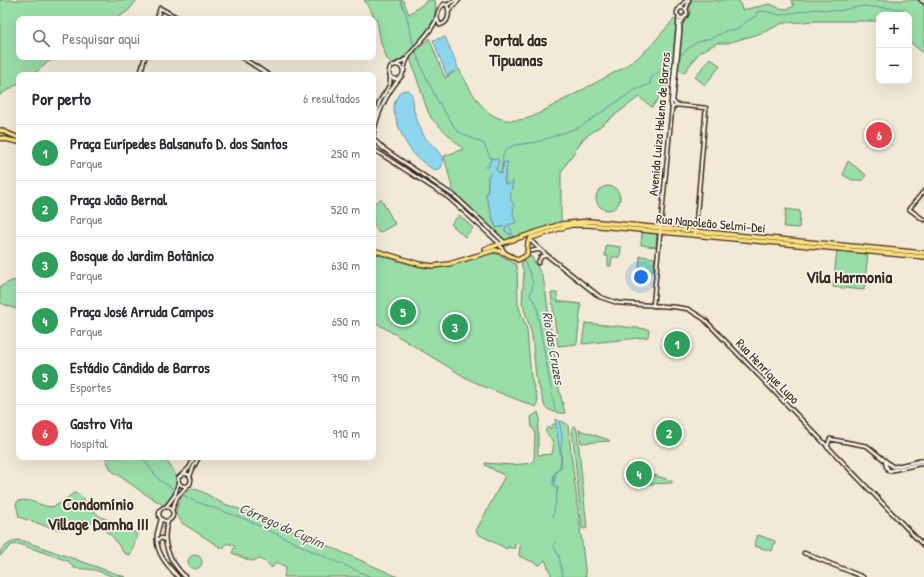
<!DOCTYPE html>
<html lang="pt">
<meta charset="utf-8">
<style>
:root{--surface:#fff;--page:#f7f7f7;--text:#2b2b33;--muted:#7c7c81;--line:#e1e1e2;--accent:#b45309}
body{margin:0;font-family:"Patrick Hand",sans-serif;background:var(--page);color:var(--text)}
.controls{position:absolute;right:12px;top:12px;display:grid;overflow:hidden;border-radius:8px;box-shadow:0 4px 16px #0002}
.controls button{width:36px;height:36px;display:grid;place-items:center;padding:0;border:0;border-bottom:1px solid var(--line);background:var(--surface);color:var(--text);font:20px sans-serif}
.you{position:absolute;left:641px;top:277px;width:14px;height:14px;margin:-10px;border:3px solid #fff;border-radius:50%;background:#1a73e8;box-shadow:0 0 0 6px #1a73e833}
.badge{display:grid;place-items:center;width:26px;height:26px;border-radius:50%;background:var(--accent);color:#fff;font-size:13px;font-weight:700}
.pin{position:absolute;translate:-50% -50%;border:2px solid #fff;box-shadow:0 1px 4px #0006}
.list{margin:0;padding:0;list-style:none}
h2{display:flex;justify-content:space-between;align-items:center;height:52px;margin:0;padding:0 16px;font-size:17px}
h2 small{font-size:13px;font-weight:400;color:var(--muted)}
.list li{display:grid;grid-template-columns:26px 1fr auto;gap:12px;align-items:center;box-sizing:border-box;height:56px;padding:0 16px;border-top:1px solid var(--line)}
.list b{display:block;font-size:15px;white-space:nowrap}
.list p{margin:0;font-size:13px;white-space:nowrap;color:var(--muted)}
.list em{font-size:13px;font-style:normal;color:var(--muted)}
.icon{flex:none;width:22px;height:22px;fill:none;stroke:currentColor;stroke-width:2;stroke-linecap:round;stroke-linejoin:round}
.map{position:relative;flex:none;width:924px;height:577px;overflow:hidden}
.search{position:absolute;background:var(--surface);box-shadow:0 4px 16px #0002;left:16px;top:16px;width:360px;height:44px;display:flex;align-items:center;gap:10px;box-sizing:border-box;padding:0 14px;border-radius:8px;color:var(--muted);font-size:15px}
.panel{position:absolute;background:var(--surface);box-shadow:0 4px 16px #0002;left:16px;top:72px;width:360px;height:388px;border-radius:8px}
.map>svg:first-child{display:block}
</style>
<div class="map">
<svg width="924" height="577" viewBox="0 0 924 577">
<rect width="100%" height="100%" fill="#f3e9d7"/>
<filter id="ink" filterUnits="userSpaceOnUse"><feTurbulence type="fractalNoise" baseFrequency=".025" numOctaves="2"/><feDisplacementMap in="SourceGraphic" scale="8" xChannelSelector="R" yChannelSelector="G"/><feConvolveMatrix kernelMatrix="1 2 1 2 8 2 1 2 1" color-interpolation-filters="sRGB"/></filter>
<g filter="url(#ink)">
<!-- green -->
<path fill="#99dda8" stroke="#6a8463" d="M0 0H137L129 10 116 19H19V57H55C39 67 41 75 19 75V83L0 95Z
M364 0H403L409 14 429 0H435C440 26 415 44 399 61L392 63 387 59 381 43 377 21Z
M690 0H718L719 2 721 0H739L742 10 770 4 779 8 787 9 794 6 791 0H918L924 5V51L923 53 909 41V15H879V21H819L783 23 762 33 728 43H717L699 53 684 73 678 69 681 28 682 23 690 13Z
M675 19 677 21 671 81 652 107 639 97 583 139 561 172V222L514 239 507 225 516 222C509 211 509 194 513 181L510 184 505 185C504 176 507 171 504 162L501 174 498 173 491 161 489 168 485 167 491 173 488 177V189L486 196 496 228 506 226 505 231 510 234 512 240 505 241 453 191 444 156 463 149 431 118 427 109 410 58 429 38 445 78 459 69C476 100 489 131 532 117L621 69 636 59 650 47 673 20Z
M710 58 720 66 705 85 695 77Z
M848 161 866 175 863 180H852L843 175 845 168Z
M596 198a12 12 0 1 1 24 0a12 12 0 1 1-24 0Z
M381 199 395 224 379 233 373 223V204Z
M786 209 800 211 799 228 784 227Z
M459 215 473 228 465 237 451 224Z
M642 232 657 234 656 247 641 245Z
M606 245 621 247 620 257H612L611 266H608V256H605Z
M837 250 868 253 864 290 833 287Z
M373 253 401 262 426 268H434L465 261 490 253 497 254 504 257 515 264 517 267 518 304 527 330 531 377 538 401 536 407 485 387 468 379 373 321Z
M531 256 542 275 545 287 559 389 565 413C559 414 549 411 545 407L536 377 532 335 522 302 524 273 521 263Z
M640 256 655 258 653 270 639 269Z
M19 280V310L0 303V287L11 281Z
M551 293H557V301L581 304 577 344 558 346Z
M585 323 647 329 649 330 648 337 582 344Z
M670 337 683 338 682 354 680 356H672Z
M538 412 540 419 538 426V455L552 454C555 442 552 439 545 431L547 428H552V425L561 421 567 424 568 426 586 577H551V574L545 560 540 565 519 556 520 546 517 543 514 544 515 548H510L509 546 507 549 478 534 476 531 505 476 485 465V463L512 465 532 463 534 460 535 431 532 428 531 417Z
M659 433a10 10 0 1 1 20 0a10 10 0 1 1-20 0Z
M573 426H575L577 430 587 528 584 529 582 528 572 428Z
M579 430 609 440 610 441 581 443Z
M105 457H164C167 462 175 471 176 477 177 487 173 501 163 505L142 492 111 470Z
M627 466 672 481V483L629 485 625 467Z
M192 488 203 492 222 503 270 520 398 577H284L286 567 276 562 272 568 266 562 259 559 251 561 232 553 235 546 227 543 223 549 182 523 176 514V510L183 493Z
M74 493 79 494 85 500 84 502 88 506 89 505 99 516 136 533 137 536 131 554 128 555 123 552 113 537 102 528 103 526C95 523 89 521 81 521V524L63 529H55L19 517 16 504 18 501C32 497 45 510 55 506 62 503 68 497 74 493Z
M758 535 775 541 772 551 754 546Z
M17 540 24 541 125 577H114L95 570 74 568 68 561 19 544 12 545 0 556V551C5 546 10 542 17 540Z
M188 562a7 7 0 1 1 14 0a7 7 0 1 1-14 0Z"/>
<!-- water -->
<path fill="#8dd7ee" stroke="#6c929b" d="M445 37 458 67 447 76 433 40Z
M409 90C414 97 413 103 414 111 416 118 420 128 423 134 429 146 448 153 441 168L434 170C414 157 406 147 398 125 393 110 391 105 401 91Z
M492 158 499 160 496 170 501 174 504 162H508L504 179 505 184H510L511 181H513L510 198 514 206 513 214 516 223 507 225 511 229C511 232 513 237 514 239L512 240 510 234 505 231 506 226 496 228 486 196 488 189V177L491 173 485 167H489V163Z
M555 419 559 421C560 427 562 434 562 440 562 444 560 448 561 453 562 461 564 467 556 472L554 483 558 488 557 494V489L553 485C553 474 553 475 560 467L561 458Z"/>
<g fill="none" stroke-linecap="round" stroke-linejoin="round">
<!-- stream -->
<path stroke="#6c929b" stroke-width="1" d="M400 0 406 14 414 47
M415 50 424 73 437 100 457 131 484 144 491 159
M679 56 694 44 700 41 712 38 728 30H736L746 22 756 16 757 12 764 11 780 15 816 9 838 11 862 6 903 9
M501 174 503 155 506 149 515 145 537 142 580 127 633 91 650 84 651 78 673 61
M522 258C530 273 536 279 530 296 536 304 538 305 538 317L555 410
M142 457 159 480 174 489
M183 495 194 501 245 519 312 551 371 577
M553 517 557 494
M555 542 554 547 559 556 563 577"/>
<defs>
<path id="minor" d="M921 0 924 2
M444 4 447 5C450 13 449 23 440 25 435 18 437 10 444 4Z
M447 5 456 0
M680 7 687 0
M677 13a5 5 0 1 1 10 0a5 5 0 1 1-10 0Z
M686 10 689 0
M449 11 459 0
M157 19 160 8 180 19
M241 57 269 75
M397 64 406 59
M389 72a7 7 0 1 1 14 0a7 7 0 1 1-14 0Z
M404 71C405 50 430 38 437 18
M140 75 145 57
M676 105 673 101 680 32V24L685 16
M672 108 677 105 706 108 695 235
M373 123C377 116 377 110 379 103 383 93 392 88 390 76
M373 137C376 116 386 94 400 78
M373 139 384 149 457 198 505 243
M373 149 449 198 498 242 505 253
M924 191 909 209 924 220
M531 238V241L544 253 600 297 618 303 675 307 688 309 704 319 924 546
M532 251 536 250H540
M538 263 541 257 547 255
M653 306 672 108 671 103 679 16
M827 447 830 439 867 446 893 467
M885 461 886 466 889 471 924 463
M893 467 924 460
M184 473 189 475 191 479 190 484C186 487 182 487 179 483L178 478 189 468 195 457
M190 476 193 468 199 457
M166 507 175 495 178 484
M159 514a7 7 0 1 1 14 0a7 7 0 1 1-14 0Z
M172 510 177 497 187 486
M161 519C160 524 158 529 157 535 155 552 167 565 178 577
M168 521C160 543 170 561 185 577
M157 540 162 538 165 540
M804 553 863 577"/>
<path id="major" d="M0 130 19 138
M0 138 19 142
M485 249 561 224 589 221 924 253
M373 250 419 264 433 266 449 264 495 250 505 253 518 260 527 255 528 242 531 238 571 225H589L924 257"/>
</defs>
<!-- minor casing -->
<use href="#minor" stroke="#3b2a1e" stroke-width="5.5"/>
<!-- major casing -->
<use href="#major" stroke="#3b2a1e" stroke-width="6"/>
<!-- minor -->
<use href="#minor" stroke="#f7f3e8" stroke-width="2.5"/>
<!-- major -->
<use href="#major" stroke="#fce080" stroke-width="3.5"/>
</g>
</g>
<g text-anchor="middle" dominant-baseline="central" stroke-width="3.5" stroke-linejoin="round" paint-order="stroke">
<!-- street labels -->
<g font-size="13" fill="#3b2a1e" stroke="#f7f3e8">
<text transform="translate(659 124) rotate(-85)">Avenida Luiza Helena de Barros</text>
<text transform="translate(711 223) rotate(5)">Rua Napoleão Selmi-Dei</text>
<text transform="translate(768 371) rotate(46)">Rua Henrique Lupo</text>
</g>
<!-- water labels -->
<g font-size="14" font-style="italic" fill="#505552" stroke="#f7f3e8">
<text transform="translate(554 348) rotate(80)">Rio das Cruzes</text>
<text transform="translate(282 525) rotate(24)">Córrego do Cupim</text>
</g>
<!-- district labels -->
<g font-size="17" font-weight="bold" fill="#3b2a1e" stroke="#f7f3e8">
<text x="516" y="39">Portal das<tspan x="516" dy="20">Tipuanas</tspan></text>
<text x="849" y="276">Vila Harmonia</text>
<text x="98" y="503">Condomínio<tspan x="98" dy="20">Village Damha III</tspan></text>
</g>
</g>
</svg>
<div class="controls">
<button>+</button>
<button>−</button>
</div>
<div class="you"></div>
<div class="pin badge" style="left:677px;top:344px;background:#2e9e5b">1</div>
<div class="pin badge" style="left:669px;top:433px;background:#2e9e5b">2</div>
<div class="pin badge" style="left:455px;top:327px;background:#2e9e5b">3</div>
<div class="pin badge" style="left:639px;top:474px;background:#2e9e5b">4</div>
<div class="pin badge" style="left:403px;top:312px;background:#2e9e5b">5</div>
<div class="pin badge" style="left:879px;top:135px;background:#e0444e">6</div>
<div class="search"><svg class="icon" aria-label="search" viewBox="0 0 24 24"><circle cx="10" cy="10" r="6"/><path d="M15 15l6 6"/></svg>Pesquisar aqui</div>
<section class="panel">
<h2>Por perto<small>6 resultados</small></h2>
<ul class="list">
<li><span class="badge" style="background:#2e9e5b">1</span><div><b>Praça Eurípedes Balsanufo D. dos Santos</b><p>Parque</p></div><em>250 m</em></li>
<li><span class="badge" style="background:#2e9e5b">2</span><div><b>Praça João Bernal</b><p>Parque</p></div><em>520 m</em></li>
<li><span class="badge" style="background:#2e9e5b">3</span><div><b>Bosque do Jardim Botânico</b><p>Parque</p></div><em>630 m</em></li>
<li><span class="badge" style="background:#2e9e5b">4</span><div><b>Praça José Arruda Campos</b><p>Parque</p></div><em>650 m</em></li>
<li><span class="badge" style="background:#2e9e5b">5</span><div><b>Estádio Cândido de Barros</b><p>Esportes</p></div><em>790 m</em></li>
<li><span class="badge" style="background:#e0444e">6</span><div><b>Gastro Vita</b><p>Hospital</p></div><em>910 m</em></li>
</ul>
</section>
</div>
